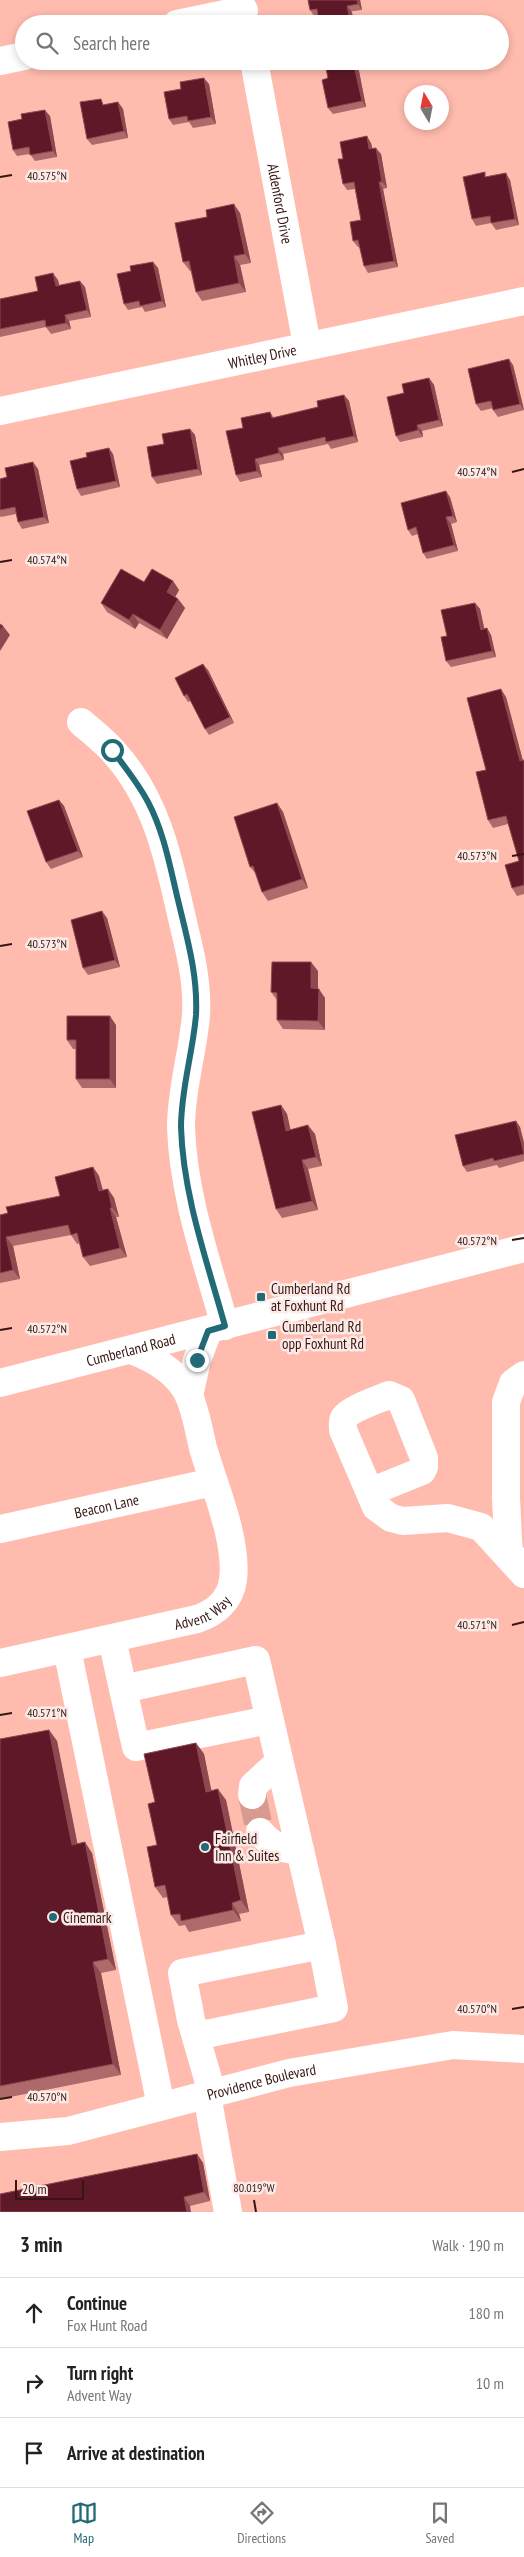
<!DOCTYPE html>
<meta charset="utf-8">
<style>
:root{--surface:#fff;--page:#f2f2f2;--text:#222;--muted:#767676;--line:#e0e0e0;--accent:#216a76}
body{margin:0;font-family:"PT Sans Narrow",sans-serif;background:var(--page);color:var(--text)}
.compass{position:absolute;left:404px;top:85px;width:45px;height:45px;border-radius:50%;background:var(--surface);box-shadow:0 2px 8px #0003;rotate:350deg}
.scale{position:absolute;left:15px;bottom:12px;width:69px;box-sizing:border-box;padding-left:5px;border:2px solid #351611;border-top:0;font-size:14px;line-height:18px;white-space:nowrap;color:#351611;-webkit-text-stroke:4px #fceae7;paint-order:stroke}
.stop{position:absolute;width:15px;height:15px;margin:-11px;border:4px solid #216a76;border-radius:50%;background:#fff}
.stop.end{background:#216a76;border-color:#fff;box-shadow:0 1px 5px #0008}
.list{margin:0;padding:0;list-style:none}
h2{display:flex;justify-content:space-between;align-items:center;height:65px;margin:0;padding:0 20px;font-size:21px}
h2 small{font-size:16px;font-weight:400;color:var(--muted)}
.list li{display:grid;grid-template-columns:32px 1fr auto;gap:15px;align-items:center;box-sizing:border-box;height:70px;padding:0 20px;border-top:1px solid var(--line)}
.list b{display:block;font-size:19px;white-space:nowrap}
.list p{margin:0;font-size:16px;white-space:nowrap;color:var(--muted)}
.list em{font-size:16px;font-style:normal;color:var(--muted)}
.icon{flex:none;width:28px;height:28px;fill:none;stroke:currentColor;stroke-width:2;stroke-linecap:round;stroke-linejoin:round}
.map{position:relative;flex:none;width:524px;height:2212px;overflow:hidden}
.search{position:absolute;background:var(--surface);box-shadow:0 2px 8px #0003;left:15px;right:15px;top:15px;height:55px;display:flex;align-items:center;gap:12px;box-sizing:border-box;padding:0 18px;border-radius:28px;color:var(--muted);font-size:19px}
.sheet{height:275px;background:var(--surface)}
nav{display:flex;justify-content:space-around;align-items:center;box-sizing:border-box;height:70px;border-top:1px solid var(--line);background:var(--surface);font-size:14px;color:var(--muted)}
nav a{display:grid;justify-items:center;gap:2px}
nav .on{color:var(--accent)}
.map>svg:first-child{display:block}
</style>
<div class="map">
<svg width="524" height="2212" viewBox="0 0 524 2212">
<rect width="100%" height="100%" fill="#ffbbae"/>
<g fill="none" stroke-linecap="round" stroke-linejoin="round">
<!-- minor-tunnel -->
<path stroke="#d79a8f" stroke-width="28" stroke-dasharray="28 14" stroke-linecap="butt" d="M252 1795 260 1832"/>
<!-- minor -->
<g stroke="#fff" stroke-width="28">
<path d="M177 24 244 10"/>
<path d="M0 61 24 56"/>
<path id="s1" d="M254 61 307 345"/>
<path id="s2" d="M0 411 524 301"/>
<path d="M81 722C91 731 103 740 112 750 155 796 168 855 181 914 189 948 198 980 196 1015 193 1052 181 1089 181 1127 183 1195 207 1261 225 1326"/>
<path d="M189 1396 197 1360 208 1331"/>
<path d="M370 1492 422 1471 424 1467V1458L401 1400 389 1395C379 1399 350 1409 344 1418 342 1421 343 1426 343 1430L376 1507 391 1518 403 1521 448 1518 481 1527 524 1574"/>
<path id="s3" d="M0 1529 213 1482"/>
<path d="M513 1557H509L506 1498V1402L513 1383 524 1375"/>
<path d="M112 1639 123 1689 256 1660 322 1945 182 1973 191 2020 212 2093"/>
<path d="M67 1649 161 2106"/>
<path id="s4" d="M0 1663 197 1619C215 1613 230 1601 233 1580 238 1540 214 1486 203 1448 199 1431 196 1412 189 1396 178 1372 155 1359 131 1350"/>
<path d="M123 1689 136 1747 269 1720"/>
<path d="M252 1795 253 1786 279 1762"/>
<path d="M260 1832C272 1846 282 1850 300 1850"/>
<path d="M196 2036 334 2008 322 1945"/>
<path d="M207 2095 228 2212"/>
<path id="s5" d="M0 2137 68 2131 289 2073 453 2045 524 2049"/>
</g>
<!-- major -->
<path stroke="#fff" stroke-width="28" id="s6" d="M0 1383 524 1248"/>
</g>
<!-- wall -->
<path fill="#ae6a6b" d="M360 0 362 10 314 16 310 10Z
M326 61H357L366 107 333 114 328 108V78Z
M209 84 216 124 193 128 189 122 173 125 169 119Z
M118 102 123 109 128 138 92 145 87 139 105 105Z
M50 116 57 157 35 161 30 154 17 156 13 150Z
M371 143 372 148 381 154 387 188 383 189 398 267 368 273 364 266 360 247H358L353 241 361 220 355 189 347 190 343 184V159Z
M488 177 510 180 519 225 496 230 491 223 476 226 472 219Z
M240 213 251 263 240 265 246 292 202 301 196 292 192 271H190L183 262Z
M153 262 158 268 166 307 145 312 142 307 128 310 124 304 131 271Z
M58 280 59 286 85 287 91 317 69 321 71 329 51 334 46 327 0 337V299L38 291Z
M513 365 524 410 498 417 493 410V408L481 411 476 404Z
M429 378 434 385 443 426 422 431 423 437 400 442 396 436 404 393Z
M344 395 349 401 358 442 331 449 328 444 283 454 284 460 259 465 262 477 240 482 236 475 243 428 270 412 274 418 318 407Z
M190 429 195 435 202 475 157 484 152 477 164 444Z
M113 454 120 487 81 496 77 489Z
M38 469 49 523 22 529 18 522 16 514 1 517 0 516V479Z
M450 497 457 522 451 524 458 551 427 559 423 553 418 534 412 536 408 530Z
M173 581 179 590 175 597 178 599 185 608 167 639 139 623 135 629 107 612 101 603 144 582Z
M475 603 480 609 484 629 487 628 491 635 496 657 451 667 446 661 447 636Z
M208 670 234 723 209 735 205 729 191 701 188 702 184 696Z
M506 697 523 761 524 760V894L517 896 512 888 519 861 508 824 493 828 488 820 486 770Z
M59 800 64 806 83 857 51 869 46 862Z
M277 803 283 812 308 888 268 901 262 892 257 875 250 867Z
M107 918 120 967 88 975 83 968Z
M318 971V989L325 998V1030L283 1029 277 1020V1000L271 992Z
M116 1025V1088H82L76 1079V1049H73L67 1040Z
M281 1105 287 1114 290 1130 315 1134 322 1166 308 1169 318 1210 282 1218 276 1209Z
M516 1121 520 1127 524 1143V1161L499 1168 497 1165 467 1172 463 1166Z
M93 1167 99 1176 103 1190 108 1189 114 1198 119 1217H116L127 1257 90 1266 83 1257 80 1243 77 1244 71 1235 13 1246 20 1279 0 1283V1215L8 1213 60 1196Z
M49 1730 57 1741 77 1844 92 1853 116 1970 101 1973 121 2075 0 2099V1739Z
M196 1743 204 1754 211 1791 226 1800 249 1912 239 1914 241 1921 189 1932 185 1925 179 1926 171 1915 168 1897 163 1898 155 1887 157 1845 155 1802Z
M197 2154 203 2163 210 2201 190 2206 0 2212Z"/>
<!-- shaded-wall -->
<path fill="#8e4950" d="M357 0H360L362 10 358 4Z
M347 6 352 12 354 24H351Z
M353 61H357L366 107 362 101Z
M204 78 209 84 216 124 211 117Z
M118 102 123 109 128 138 124 131Z
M45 110 50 116 57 157 53 151Z
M367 136 371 143 374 155 369 149Z
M376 148 381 154 387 188 382 182Z
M506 173 510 180 519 225 515 219Z
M379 182 383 189 398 267 394 261Z
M234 204 240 213 251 263 245 254Z
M234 256 240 265 246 292 239 283Z
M153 262 158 268 166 307 162 301Z
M53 273 58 280 61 293 56 286Z
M80 281 85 287 91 317 87 310Z
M65 315 69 321 71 329 66 323Z
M509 359 513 365 524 410 520 404Z
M429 378 434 385 443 426 439 420Z
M344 395 349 401 358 442 354 436Z
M417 425 422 431 423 437 418 430Z
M190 429 195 435 202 475 198 469Z
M109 448 113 454 120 487 116 481Z
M278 448 283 454 284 460 279 453Z
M255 459 259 465 262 477 257 471Z
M33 462 38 469 49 523 44 517Z
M446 491 450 497 457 522 453 516Z
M446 517 451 524 458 551 454 545Z
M173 581 179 590 173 601 167 592Z
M178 599 185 608 167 639 160 630Z
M475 603 480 609 486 636 481 630Z
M133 614 139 623 135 629 129 620Z
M3 626 10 635 0 651V631Z
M487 628 491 635 496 657 492 651Z
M203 664 208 670 234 723 230 717Z
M501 689 506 697 524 765 520 761Z
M59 800 64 806 83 857 78 851Z
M277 803 283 812 308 888 302 879Z
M102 911 107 918 120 967 115 960Z
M311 962 318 971V997L311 988Z
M319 989 325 998V1030L318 1021Z
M110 1016 116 1025V1088L110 1079Z
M281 1105 287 1114 293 1140 286 1131Z
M516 1121 520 1127 524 1143V1154Z
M308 1125 315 1134 322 1166 316 1157Z
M302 1160 308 1169 318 1210 312 1201Z
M93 1167 99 1176 105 1200 99 1191Z
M108 1189 114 1198 119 1217 112 1208Z
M110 1208 116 1217 127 1257 120 1248Z
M6 1237 13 1246 20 1279 13 1270Z
M49 1730 57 1741 80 1856 72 1845Z
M196 1743 204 1754 214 1803 206 1792Z
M218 1789 226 1800 249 1912 241 1900Z
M85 1842 92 1853 116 1970 108 1959Z
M232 1903 239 1914 241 1921 233 1910Z
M93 1962 101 1973 121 2075 113 2064Z
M197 2154 203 2163 210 2201 204 2192Z
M184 2197 190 2206 191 2212H187Z"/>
<!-- building -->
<path fill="#5e1828" stroke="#8e4950" d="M308 0H357L358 4 347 6 351 24H319L317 9 310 10Z
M326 61H353L362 101 328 108 322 80 328 78 325 64H327Z
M204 78 211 117 188 121 187 116 169 119 164 92 181 89 180 82Z
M101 99 103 105 118 102 124 131 87 139 80 102Z
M45 110 53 151 30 155 29 147 13 150 8 122 22 119 21 114Z
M367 136 369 149 376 148 382 182H379L394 261 364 266 358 240 353 241 350 222 361 220 354 182 343 184 338 159H343L340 142Z
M485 172V177L506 173 515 219 491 223 490 216 472 219 463 177Z
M234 204 245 254 234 256 239 283 196 292 189 261 183 262 175 223 207 217 206 210Z
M153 262 162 301 140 306 139 301 124 304 117 274 131 271 130 266Z
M53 273 56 286 80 281 87 310 65 315 66 323 46 327 45 320 0 329V299L38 291 35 277Z
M509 359 520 404 493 410 491 401 476 404 468 369Z
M429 378 439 420 417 425 418 430 396 436 387 397 404 393 402 384Z
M344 395 354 436 326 442 325 437 278 448 279 453 255 459 257 471 236 475 226 431 243 428 241 418 270 412 272 418 318 407 317 401Z
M190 429 198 469 152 477 147 447 164 444 162 434Z
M109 448 116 481 77 489 70 461 87 457 86 453Z
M33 462 44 517 18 522 15 507 0 510V479L7 477 5 468Z
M446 491 453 516 446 517 454 545 423 553 416 527 408 530 401 503Z
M121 569 144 582 152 569 173 581 167 592 178 599 160 630 133 614 129 620 101 603Z
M475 603 481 630 487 628 492 651 446 661 441 637 447 636 441 610Z
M0 624 3 626 0 631Z
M203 664 230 717 205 729 187 694 184 696 175 678Z
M501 689 520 761 524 760V885L512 888 505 865 519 861 506 816 488 820 476 772 486 770 467 698Z
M59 800 78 851 46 862 27 811Z
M277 803 302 879 262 892 253 866 250 867 234 817Z
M102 911 115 960 83 968 71 920Z
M272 962H311V988L319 989 318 1021 277 1020V993L271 992Z
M67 1016H110V1079H76V1040H67Z
M281 1105 286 1131 308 1125 316 1157 302 1160 312 1201 276 1209 252 1112Z
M516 1121 524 1154 494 1161 493 1158 463 1166 455 1135Z
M93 1167 99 1191 108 1189 112 1208H110L120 1248 83 1257 77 1233 71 1235 68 1225 6 1237 13 1270 0 1273V1215L8 1213 6 1207 60 1196 55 1177Z
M49 1730 72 1845 85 1842 108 1959 93 1962 113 2064 0 2086V1739Z
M196 1743 206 1792 218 1789 241 1900 232 1903 233 1910 181 1921 180 1914 171 1915 165 1885 155 1887 147 1847 157 1845 148 1804 155 1802 144 1754Z
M197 2154 204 2192 184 2197 187 2212H0V2194Z"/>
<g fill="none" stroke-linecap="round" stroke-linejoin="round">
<!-- route -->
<path stroke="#216a76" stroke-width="6" d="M112 750C125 767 138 783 148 802 164 832 170 867 178 900 187 938 198 975 196 1015 193 1052 181 1089 181 1127 183 1195 207 1261 225 1326L208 1331 197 1360"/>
</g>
<!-- ticks -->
<path fill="none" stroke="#351611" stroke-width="2" d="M0 177 12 175M512 472 524 469M0 562 12 560M512 856 524 854M0 946 12 944M512 1240 524 1238M0 1330 12 1328M512 1625 524 1622M0 1715 12 1713M512 2009 524 2007M0 2099 12 2097M254 2200 256 2212"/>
<!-- markers -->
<g fill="#216a76" stroke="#fceae7" stroke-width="2">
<rect x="256" y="1292" width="10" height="10" rx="2.5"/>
<rect x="267" y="1330" width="10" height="10" rx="2.5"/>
<circle cx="205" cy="1847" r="5"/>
<circle cx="53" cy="1917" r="5"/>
</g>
<g text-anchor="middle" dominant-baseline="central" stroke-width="5" stroke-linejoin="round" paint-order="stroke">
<!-- street labels -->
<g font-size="15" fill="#351611" stroke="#fceae7">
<text stroke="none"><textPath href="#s1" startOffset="145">Aldenford Drive</textPath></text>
<text stroke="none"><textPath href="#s2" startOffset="268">Whitley Drive</textPath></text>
<text stroke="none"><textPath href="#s6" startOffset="135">Cumberland Road</textPath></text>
<text stroke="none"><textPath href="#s3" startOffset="109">Beacon Lane</textPath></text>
<text stroke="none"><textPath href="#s4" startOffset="209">Advent Way</textPath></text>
<text stroke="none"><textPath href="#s5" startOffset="268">Providence Boulevard</textPath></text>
</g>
<!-- poi labels -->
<g font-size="15" fill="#351611" stroke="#fceae7" text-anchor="start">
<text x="271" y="1288">Cumberland Rd<tspan x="271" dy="17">at Foxhunt Rd</tspan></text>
<text x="282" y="1326">Cumberland Rd<tspan x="282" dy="17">opp Foxhunt Rd</tspan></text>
<text x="215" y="1838">Fairfield<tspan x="215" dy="17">Inn &amp; Suites</tspan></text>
<text x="63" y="1917">Cinemark</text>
</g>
</g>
<g font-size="12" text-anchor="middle" fill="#351611" stroke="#fceae7" stroke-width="5" stroke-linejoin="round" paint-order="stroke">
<text x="47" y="180">40.575°N</text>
<text x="477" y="476">40.574°N</text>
<text x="47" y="564">40.574°N</text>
<text x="477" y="860">40.573°N</text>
<text x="47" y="948">40.573°N</text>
<text x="477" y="1245">40.572°N</text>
<text x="47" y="1333">40.572°N</text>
<text x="477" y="1629">40.571°N</text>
<text x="47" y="1717">40.571°N</text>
<text x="477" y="2013">40.570°N</text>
<text x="47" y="2101">40.570°N</text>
<text x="254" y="2192">80.019°W</text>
</g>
</svg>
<svg class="compass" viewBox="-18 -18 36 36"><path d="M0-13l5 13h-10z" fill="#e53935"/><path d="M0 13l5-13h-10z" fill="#767676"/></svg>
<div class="scale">20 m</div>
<div class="stop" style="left:112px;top:750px"></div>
<div class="stop end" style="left:197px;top:1360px"></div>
<div class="search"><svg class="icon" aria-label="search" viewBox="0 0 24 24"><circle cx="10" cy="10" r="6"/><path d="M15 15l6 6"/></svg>Search here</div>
</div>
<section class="sheet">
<h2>3 min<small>Walk · 190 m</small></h2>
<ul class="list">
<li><svg class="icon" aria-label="ahead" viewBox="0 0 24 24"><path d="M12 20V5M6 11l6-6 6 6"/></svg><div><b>Continue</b><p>Fox Hunt Road</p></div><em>180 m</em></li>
<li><svg class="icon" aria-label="right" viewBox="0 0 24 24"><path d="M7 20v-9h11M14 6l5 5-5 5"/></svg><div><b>Turn right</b><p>Advent Way</p></div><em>10 m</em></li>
<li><svg class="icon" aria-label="arrive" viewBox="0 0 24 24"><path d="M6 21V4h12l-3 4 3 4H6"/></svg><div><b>Arrive at destination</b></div></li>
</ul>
</section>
<nav>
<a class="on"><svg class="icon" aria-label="map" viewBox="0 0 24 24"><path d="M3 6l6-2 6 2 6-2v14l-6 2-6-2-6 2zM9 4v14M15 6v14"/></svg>Map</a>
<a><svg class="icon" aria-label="directions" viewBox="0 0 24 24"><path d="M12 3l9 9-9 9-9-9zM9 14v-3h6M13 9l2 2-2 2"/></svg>Directions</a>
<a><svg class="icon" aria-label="saved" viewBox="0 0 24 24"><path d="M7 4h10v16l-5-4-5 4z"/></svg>Saved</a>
</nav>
